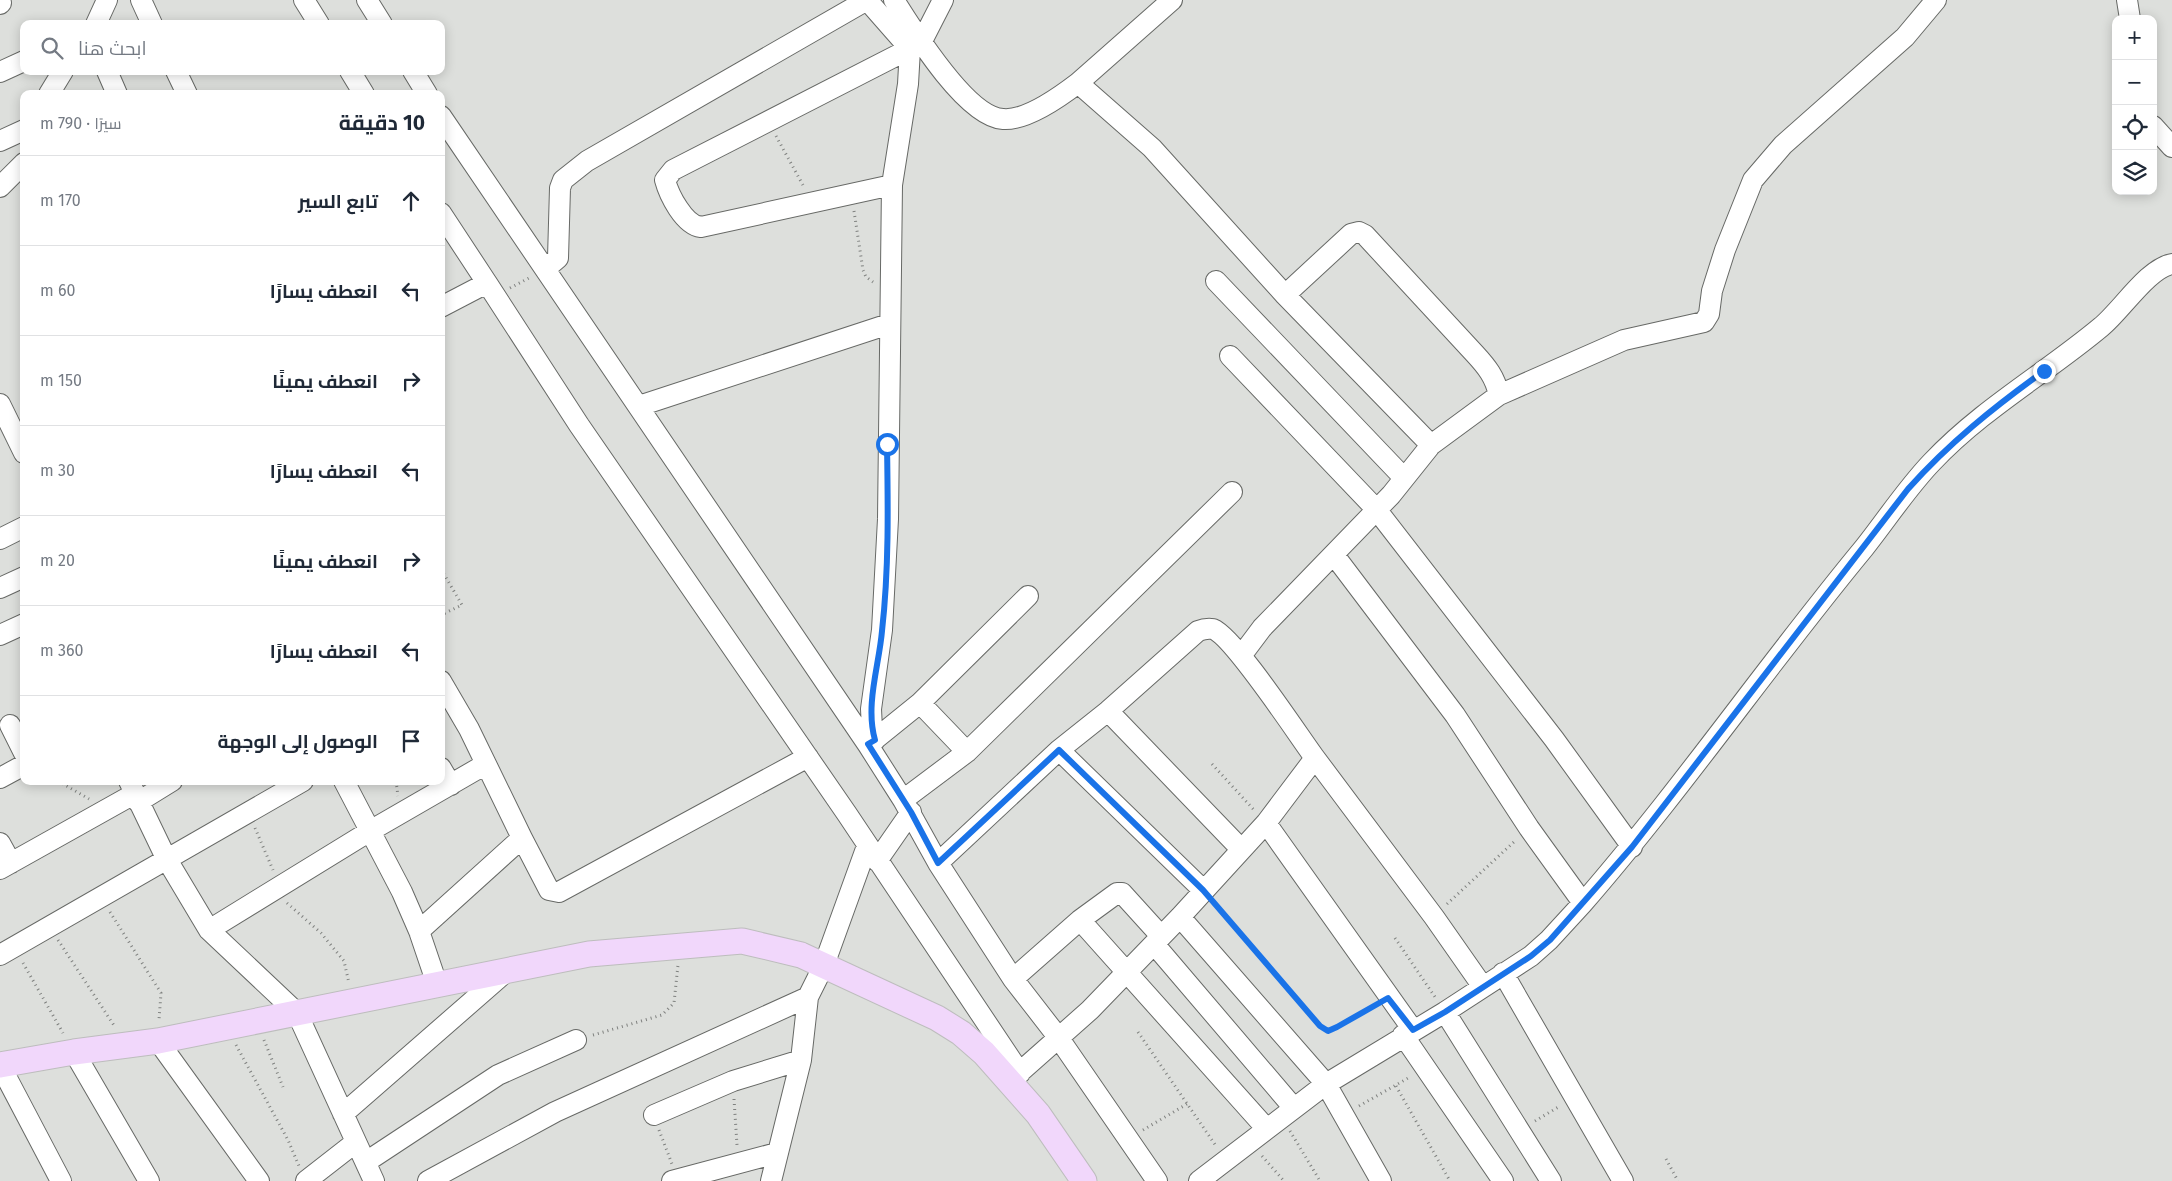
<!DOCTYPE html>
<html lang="ar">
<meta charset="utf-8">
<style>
:root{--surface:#fff;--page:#f2f2f3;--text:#1f2937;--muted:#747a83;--line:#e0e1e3}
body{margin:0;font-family:"Fira Sans",Cairo,sans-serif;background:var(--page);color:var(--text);direction:rtl}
.controls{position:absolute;right:15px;top:15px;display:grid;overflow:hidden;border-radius:10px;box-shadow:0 2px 12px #0003}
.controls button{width:45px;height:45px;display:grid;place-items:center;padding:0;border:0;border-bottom:1px solid var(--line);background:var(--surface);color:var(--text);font:25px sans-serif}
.stop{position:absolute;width:15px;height:15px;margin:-11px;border:4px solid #1a73e8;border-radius:50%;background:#fff}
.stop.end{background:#1a73e8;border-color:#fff;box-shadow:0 1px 5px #0008}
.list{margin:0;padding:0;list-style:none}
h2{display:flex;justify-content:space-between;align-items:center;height:65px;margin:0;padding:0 20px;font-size:21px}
h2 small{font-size:16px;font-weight:400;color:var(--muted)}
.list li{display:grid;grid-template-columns:32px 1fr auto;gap:15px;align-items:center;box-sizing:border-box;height:90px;padding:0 20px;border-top:1px solid var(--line)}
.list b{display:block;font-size:19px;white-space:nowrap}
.list em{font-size:16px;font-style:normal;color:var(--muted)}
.icon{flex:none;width:28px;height:28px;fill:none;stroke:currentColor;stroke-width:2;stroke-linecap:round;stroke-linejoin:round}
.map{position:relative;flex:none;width:2172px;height:1181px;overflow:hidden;direction:ltr}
.search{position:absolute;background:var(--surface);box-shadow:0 2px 12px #0003;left:20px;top:20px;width:425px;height:55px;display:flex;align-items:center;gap:12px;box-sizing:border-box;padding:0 18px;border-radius:10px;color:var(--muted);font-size:19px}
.panel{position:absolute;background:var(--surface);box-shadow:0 2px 12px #0003;left:20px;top:90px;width:425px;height:695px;border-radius:10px;direction:rtl}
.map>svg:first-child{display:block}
</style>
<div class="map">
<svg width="2172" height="1181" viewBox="0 0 2172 1181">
<rect width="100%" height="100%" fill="#dddfdc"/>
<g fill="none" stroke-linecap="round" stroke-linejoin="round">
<defs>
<path id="minor" d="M141 0 152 24
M304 0 319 24
M367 0 382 24
M867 0 910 49 908 84 892 185
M894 0C913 30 966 117 1003 119 1026 121 1061 96 1078 83L1152 148 1285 295 1431 445 1391 495 1262 628 1241 656
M2127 0 2130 19
M0 4 1 3
M96 24 107 0
M107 71 117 94
M176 71 187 94
M350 71 364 94
M413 71 427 94
M0 72 24 61
M1078 83 1172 0
M49 94 63 71
M441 116 868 745 903 800
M2153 126 2172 147
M0 141 24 130
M0 187 24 163
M441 213 487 283
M545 269 558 258 560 188 563 180 587 161 867 0
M1216 281 1404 478
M1285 295 1351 234 1359 232 1365 235 1475 354C1487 367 1495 377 1499 395L1431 445
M441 307 487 283 579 425 847 814 1020 1073
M1230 356 1376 509 1554 739 1632 847
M1499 395 1624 340 1704 322 1709 314 1712 291 1725 250 1753 180 1783 145 1905 37 1936 0
M0 404 24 453
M639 406 889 324
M0 539 24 527
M0 588 24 577
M0 635 24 624
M920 703 967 752 903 800 938 863 1013 979 1058 1037 1157 1181
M1108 711 1241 849
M10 725 24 753
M875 740 872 729 871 709 882 630 888 519 892 185 701 227C684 225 669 195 665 180L673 170 921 43 943 0
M868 745 920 703 1028 596
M1059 750 1203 890
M967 752 1232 492
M441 768 451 785
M0 778 24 765
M129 781 166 858 209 930 297 1013 374 1181
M344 781 402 892 419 931 437 984
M138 802 172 781
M1266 823 1413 1030
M522 838 549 890 559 892 808 757
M0 843 11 863
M877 861 911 812
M938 863 1059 750 1108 711 1198 631C1203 629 1207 628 1213 629 1234 637 1298 735 1315 758
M0 869 134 794
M1583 903C1682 789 1768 664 1864 548 1887 519 1907 488 1932 462 1982 409 2046 373 2101 327 2121 311 2148 268 2172 264
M1180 917 1326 1084 1381 1181
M1080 920 1266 1128
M209 930 370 831 486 764
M419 931 522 838 469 729 441 681
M1154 944 1293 1107
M0 955 303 781
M1503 973 1623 1181
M1013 979 1080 920 1117 893H1122L1161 936
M1445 1012 1551 1181
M1403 1035 1503 1181
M158 1041 259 1181
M74 1052 149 1181
M0 1065 61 1181
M1011 1080 1090 1010 1180 917 1266 823 1315 758 1434 917 1483 987
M343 1114 508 970
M654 1115 733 1081 801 1060
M366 1162 498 1075 576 1040
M306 1181 356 1142
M428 1181 555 1112 808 997
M672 1181 777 1153
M771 1181 801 1060 808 997 824 965 867 846
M1199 1181 1326 1084 1445 1012 1531 956 1549 940 1583 903 1529 828 1455 715 1334 555"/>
<path id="major" d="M0 1065 74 1052 158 1041 589 954 742 941 801 955 937 1018 961 1033 984 1053 1038 1114 1084 1181"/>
</defs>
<!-- minor casing -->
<use href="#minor" stroke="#676966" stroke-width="22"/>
<!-- major casing -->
<use href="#major" stroke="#bdbdbd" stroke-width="27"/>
<!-- path -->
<path stroke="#7f817f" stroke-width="3" stroke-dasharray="1 4" stroke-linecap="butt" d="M776 136 804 187
M854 211 863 270 866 277 873 282
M21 288 24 287
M510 288 529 278
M441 569 462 605 441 615
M1212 764 1254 810
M58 781 89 799
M396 781 398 796
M255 828 273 870
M287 903 321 933 344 961 349 983
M1215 904 1319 1026 1328 1031 1374 1006
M1447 904 1516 840
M110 912 161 993 159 1020
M1395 938 1435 997
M58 940 115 1027
M23 963 63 1033
M1138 1032 1216 1146
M593 1035 662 1015 674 1003 678 965
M264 1040 283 1087
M236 1045 288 1140 299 1166
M1396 1086 1450 1181
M734 1099 737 1145
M1359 1106 1410 1077
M1535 1121 1560 1106
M659 1130 672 1164
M1143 1130 1187 1104
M1290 1131 1320 1181
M1262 1156 1284 1181
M1666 1159 1678 1181"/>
<!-- minor -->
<use href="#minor" stroke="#fff" stroke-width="20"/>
<!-- major -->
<use href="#major" stroke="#f1d7fb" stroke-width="25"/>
</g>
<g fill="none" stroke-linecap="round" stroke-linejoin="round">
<!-- route -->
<path stroke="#1a73e8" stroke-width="6" d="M887 444C888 506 889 569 882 631 879 666 865 705 875 740L868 744 911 812 938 863 1059 750 1203 890 1320 1026 1328 1031 1337 1027 1388 998 1413 1030 1445 1012 1531 956 1550 940 1632 847 1908 489C1949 443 1994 407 2044 371"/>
</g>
</svg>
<div class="controls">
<button>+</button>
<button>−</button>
<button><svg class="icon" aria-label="locate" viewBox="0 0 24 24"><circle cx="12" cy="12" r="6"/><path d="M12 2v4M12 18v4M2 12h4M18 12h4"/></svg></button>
<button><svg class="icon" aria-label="layers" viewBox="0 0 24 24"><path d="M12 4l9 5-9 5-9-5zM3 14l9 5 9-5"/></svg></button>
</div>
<div class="stop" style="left:887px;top:444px"></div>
<div class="stop end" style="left:2044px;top:371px"></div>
<div class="search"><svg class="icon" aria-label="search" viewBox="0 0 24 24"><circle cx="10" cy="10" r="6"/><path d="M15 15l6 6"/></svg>ابحث هنا</div>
<section class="panel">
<h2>10 دقيقة<small>سيرًا · 790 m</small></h2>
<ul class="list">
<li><svg class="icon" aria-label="ahead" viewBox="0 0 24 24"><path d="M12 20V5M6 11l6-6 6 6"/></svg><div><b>تابع السير</b></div><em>170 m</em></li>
<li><svg class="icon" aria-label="left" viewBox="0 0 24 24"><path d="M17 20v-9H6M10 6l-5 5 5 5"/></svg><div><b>انعطف يسارًا</b></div><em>60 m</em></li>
<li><svg class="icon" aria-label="right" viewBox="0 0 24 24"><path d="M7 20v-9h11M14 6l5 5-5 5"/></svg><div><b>انعطف يمينًا</b></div><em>150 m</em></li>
<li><svg class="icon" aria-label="left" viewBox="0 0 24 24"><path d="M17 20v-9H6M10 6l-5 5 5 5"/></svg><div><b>انعطف يسارًا</b></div><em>30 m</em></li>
<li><svg class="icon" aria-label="right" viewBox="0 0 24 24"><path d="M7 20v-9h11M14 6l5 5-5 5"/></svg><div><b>انعطف يمينًا</b></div><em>20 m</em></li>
<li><svg class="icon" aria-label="left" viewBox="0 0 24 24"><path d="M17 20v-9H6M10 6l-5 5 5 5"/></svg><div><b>انعطف يسارًا</b></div><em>360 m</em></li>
<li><svg class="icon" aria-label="arrive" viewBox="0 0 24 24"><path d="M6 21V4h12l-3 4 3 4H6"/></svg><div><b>الوصول إلى الوجهة</b></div></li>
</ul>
</section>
</div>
